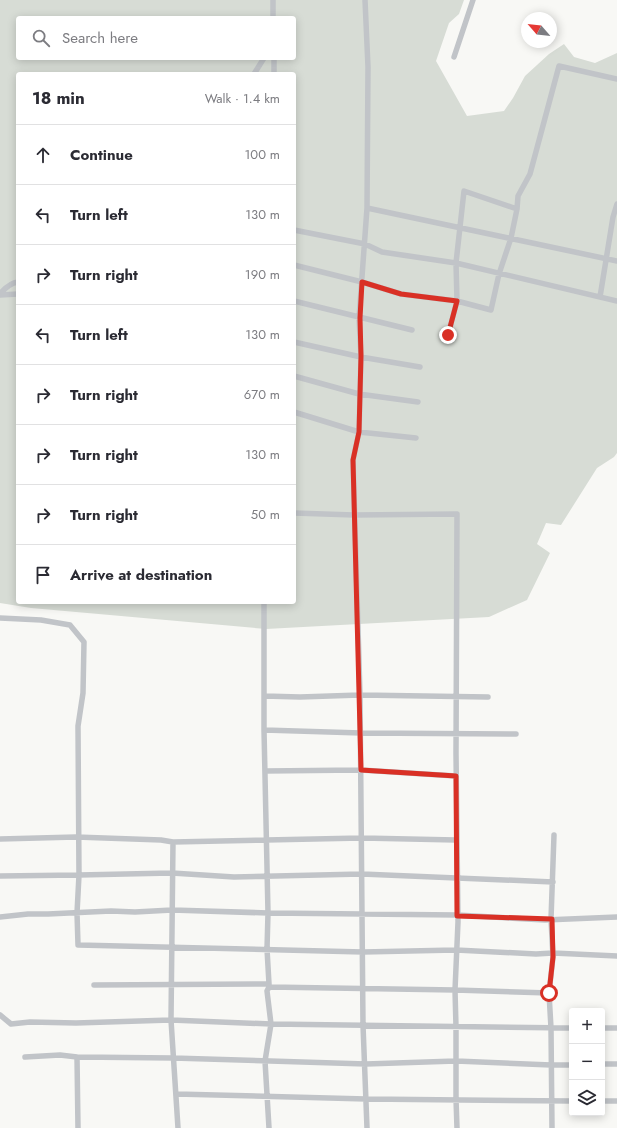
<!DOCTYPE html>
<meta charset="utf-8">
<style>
:root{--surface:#fff;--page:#f7f7f7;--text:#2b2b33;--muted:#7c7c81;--line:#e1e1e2}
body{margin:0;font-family:Jost,sans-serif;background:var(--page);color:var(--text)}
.controls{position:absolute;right:12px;bottom:12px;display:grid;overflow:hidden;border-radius:4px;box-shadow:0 2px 10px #0003}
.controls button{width:36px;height:36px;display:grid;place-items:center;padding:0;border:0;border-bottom:1px solid var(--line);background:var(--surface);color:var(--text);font:20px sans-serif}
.compass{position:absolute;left:521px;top:12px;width:36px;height:36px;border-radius:50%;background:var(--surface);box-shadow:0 2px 10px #0003;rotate:298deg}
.stop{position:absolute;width:12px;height:12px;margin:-9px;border:3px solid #d93025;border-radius:50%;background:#fff}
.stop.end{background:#d93025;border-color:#fff;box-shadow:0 1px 4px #0008}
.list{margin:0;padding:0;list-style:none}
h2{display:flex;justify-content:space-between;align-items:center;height:52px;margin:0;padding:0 16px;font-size:17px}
h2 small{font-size:13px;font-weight:400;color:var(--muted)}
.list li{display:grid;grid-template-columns:26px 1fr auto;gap:12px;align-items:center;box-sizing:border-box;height:60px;padding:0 16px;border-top:1px solid var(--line)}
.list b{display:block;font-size:15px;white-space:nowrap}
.list em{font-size:13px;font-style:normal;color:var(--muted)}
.icon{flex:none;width:22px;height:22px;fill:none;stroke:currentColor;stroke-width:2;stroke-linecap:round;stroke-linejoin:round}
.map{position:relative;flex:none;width:617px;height:1128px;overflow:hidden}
.search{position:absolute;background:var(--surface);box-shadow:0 2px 10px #0003;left:16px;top:16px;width:280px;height:44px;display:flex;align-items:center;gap:10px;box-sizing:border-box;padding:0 14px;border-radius:4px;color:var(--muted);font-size:15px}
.panel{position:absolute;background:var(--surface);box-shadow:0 2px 10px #0003;left:16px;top:72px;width:280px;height:532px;border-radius:4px}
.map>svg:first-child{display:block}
</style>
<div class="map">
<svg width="617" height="1128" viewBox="0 0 617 1128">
<rect width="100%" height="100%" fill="#f8f8f5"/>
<!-- green -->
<path fill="#d7dcd5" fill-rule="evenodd" d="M0 0H464L459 14 449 23 436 61 467 116 504 111 513 98 525 76 549 54 564 44 574 57 595 63 617 53V453L614 457 597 468 561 525 546 523 537 544 550 553 527 600 489 617 266 629 31 608 0 603ZM18 18H294V58H18ZM18 74H294V602H18Z"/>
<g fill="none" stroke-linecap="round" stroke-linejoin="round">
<!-- street -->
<path stroke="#c1c4c8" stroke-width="5.5" d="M273 0V18
M365 0 368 67 367 208 359 318 361 357 359 432 353 460 360 695 363 1025 367 1128
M454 57 473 0
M274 58V74
M254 74 264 58
M367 208 617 261
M294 230 365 244 382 252 456 263 617 301
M294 265 362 282 401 294 457 301 491 310 499 274 511 238 517 209 518 196 530 174 559 66 617 79
M0 294C5 288 10 283 18 282
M0 295 18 294
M600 297 613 217 617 204
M294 301 412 330
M448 335 457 301 456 263 464 191 517 209
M294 342 361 357 420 367
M294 376 359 394 418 402
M294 412 359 432 416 438
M294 513 354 515 457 514 456 753 458 922 455 990 456 1027V1099L457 1128
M264 602V730L268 913 457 915 545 920 617 917
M0 618 41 620 70 625 84 642 83 693 78 726 79 875 0 876
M264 696 300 697 360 695 488 697
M264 730 361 733 516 734
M265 771 361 770 456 776
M0 839 76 837 161 840 173 842 171 1020 178 1128
M173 842 362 838 456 840
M553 882 362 874 234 877 172 873 79 875 77 913 78 945 363 952 456 950 536 954 553 953 617 956
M0 917 28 914H48L111 911 135 912 172 910 268 913 267 949 269 984
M94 985 269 984V987
M549 993 553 957 551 919 554 835
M0 1015 11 1024 30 1022 76 1023 171 1020 271 1024 572 1028
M602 1028H617
M25 1057 60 1055 77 1057 78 1128
M77 1057 173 1058 366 1064 456 1061 551 1065H572
M602 1064H617
M176 1094 366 1099 572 1101
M602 1101H617
M269 1128 265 1061 271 1024 267 991 269 987 455 990 549 993 551 1028 552 1128"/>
</g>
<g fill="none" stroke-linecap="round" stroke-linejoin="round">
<!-- route -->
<path stroke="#d93025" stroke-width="5" d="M448 335 457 301 401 294 362 282 360 318 361 356 359 432 353 460 361 770 456 776 457 916 552 919 553 957 549 993"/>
</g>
</svg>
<div class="controls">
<button>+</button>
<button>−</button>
<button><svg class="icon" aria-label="layers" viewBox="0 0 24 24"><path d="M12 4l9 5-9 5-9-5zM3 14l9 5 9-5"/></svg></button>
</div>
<svg class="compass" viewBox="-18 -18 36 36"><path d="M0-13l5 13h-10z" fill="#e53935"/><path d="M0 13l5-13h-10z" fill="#7c7c81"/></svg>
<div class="stop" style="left:549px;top:993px"></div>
<div class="stop end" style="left:448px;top:335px"></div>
<div class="search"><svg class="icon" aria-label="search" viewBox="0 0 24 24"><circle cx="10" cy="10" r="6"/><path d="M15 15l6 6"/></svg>Search here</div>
<section class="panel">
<h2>18 min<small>Walk · 1.4 km</small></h2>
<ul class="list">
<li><svg class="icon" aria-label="ahead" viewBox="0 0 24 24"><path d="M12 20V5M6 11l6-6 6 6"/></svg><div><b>Continue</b></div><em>100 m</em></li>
<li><svg class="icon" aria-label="left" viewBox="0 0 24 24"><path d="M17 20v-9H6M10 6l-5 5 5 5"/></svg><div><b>Turn left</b></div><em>130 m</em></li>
<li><svg class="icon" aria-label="right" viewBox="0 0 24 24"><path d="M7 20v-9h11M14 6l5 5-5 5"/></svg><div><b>Turn right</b></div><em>190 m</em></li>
<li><svg class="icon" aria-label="left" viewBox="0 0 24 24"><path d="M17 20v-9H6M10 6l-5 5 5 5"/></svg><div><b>Turn left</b></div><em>130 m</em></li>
<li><svg class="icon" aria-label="right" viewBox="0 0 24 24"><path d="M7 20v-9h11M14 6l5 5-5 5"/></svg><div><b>Turn right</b></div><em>670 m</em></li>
<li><svg class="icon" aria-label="right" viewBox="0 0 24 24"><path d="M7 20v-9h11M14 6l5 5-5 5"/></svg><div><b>Turn right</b></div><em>130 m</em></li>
<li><svg class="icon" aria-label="right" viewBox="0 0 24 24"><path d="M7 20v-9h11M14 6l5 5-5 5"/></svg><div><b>Turn right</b></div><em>50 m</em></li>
<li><svg class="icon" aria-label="arrive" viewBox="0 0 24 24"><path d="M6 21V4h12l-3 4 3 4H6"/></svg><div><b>Arrive at destination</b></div></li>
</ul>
</section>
</div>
